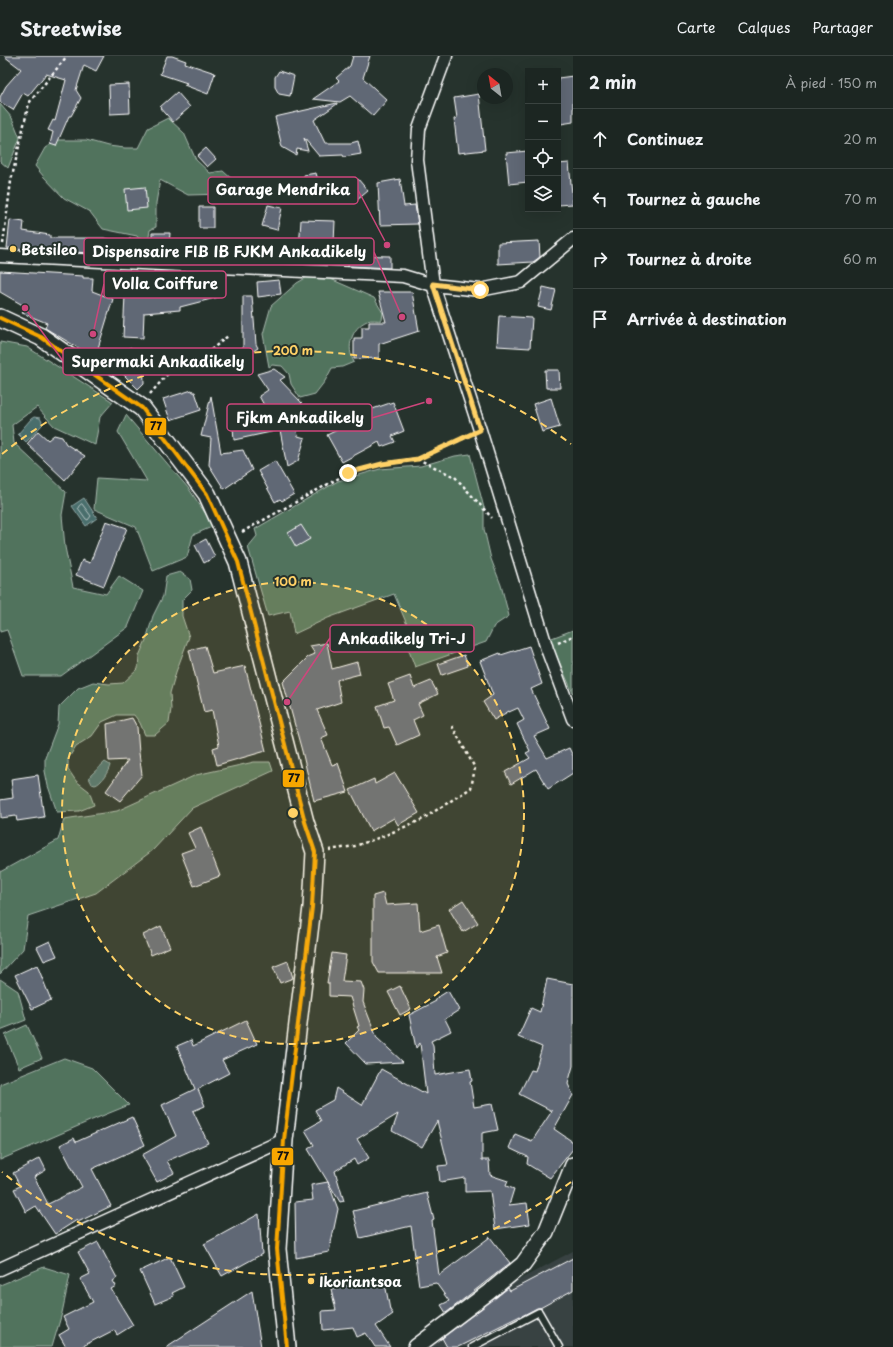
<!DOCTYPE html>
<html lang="fr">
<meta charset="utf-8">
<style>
:root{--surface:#1c2622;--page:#252e2a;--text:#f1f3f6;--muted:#a0a5a5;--line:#3a4340}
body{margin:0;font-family:"Playpen Sans",sans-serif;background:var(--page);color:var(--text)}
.controls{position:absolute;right:12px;top:12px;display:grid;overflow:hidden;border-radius:0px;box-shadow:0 4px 16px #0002}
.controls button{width:36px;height:36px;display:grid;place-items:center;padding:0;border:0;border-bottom:1px solid var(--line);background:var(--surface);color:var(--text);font:20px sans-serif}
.compass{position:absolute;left:477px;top:12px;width:36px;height:36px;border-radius:50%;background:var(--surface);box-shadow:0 4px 16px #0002;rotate:329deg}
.stop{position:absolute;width:12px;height:12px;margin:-9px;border:3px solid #ffd166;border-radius:50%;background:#fff}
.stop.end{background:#ffd166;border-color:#fff;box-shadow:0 1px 4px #0008}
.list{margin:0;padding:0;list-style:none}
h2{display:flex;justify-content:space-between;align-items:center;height:52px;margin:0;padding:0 16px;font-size:17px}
h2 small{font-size:13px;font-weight:400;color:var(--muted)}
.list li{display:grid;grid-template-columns:26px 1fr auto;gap:12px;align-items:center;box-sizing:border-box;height:60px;padding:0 16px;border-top:1px solid var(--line)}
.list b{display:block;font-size:15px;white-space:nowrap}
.list em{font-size:13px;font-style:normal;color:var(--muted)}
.icon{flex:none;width:22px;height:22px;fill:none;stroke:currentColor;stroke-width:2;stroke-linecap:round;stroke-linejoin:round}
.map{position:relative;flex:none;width:573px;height:1291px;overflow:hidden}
header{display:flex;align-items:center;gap:24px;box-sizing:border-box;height:56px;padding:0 20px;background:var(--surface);border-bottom:1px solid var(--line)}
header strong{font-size:19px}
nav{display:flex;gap:22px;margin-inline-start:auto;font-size:14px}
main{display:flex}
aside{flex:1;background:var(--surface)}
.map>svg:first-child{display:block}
</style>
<header>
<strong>Streetwise</strong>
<nav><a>Carte</a><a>Calques</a><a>Partager</a></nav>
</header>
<main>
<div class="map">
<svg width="573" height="1291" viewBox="0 0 573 1291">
<rect width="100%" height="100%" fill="#26332d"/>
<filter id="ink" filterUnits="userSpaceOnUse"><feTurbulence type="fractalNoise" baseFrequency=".025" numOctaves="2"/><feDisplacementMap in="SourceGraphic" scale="8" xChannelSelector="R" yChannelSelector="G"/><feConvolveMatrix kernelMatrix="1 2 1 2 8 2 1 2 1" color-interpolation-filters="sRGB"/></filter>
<g filter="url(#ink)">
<!-- built -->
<path fill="#384343" d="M573 1195V1291H420L489 1240Z"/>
<!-- green -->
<path fill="#51735d" stroke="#a8b9ae" d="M0 48 12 62 20 82 8 112 0 105Z
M168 62 184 77 196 104 210 117 223 115 234 125 225 138 188 139 160 124 156 147V171L150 174 147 194 137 180 103 173 90 156 64 142 44 121 35 110 45 92 57 84H86L108 90 125 92H138L148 72Z
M309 220 326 221 374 242 383 257 382 264C378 265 371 263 367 265 351 272 346 292 354 306L342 311 332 312 325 325 315 338 300 342 291 328 289 318 282 310 272 309 269 311 263 278 271 250 297 227Z
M0 286 27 291 113 346 100 361 95 389 54 370 37 351 12 369 14 387 66 436 62 459 65 491 73 531 106 538 119 520 143 535 128 571 61 620H23L7 574 0 576Z
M126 359 189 433 214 470 193 479 187 501 153 515 136 471 94 453 97 422 147 425 118 376Z
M470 398 484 452V473L491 503 501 529 509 560 494 570 486 586 415 611 405 584 411 578 394 538 328 562 294 578 290 555 268 560 248 491 257 480 255 473 338 425 380 413 421 410 455 400Z
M180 516 190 523 192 534 182 544V560L189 581 176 616 170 637 171 653 169 667 155 679H145L140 667 134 659H117L102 666 92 680 76 690 68 703V713L76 725 89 735 94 749 79 755 57 756 48 730 45 715V702L58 668 59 651 78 632 93 626 109 628 123 627 138 613 139 600 146 584 153 560 163 540 166 520Z
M573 574V637L549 583Z
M254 706H270L273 715 192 752 153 794 96 837 28 860 23 893 0 918V816L58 784 64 763 117 755 196 719Z
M0 923 18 935 26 964 0 974Z
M27 969 42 1002 19 1012 5 979Z
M64 1002 92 1012 129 1049 92 1064 0 1104V1028Z
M44 1211 70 1219 62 1257 52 1291H0V1229Z"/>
<!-- water -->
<path fill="#496e6c" stroke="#92a8a7" d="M34 361 40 362 42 366V369L26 386 18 378 31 363Z
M84 442 97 462 86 470 72 450Z
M105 706 110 709C109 715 101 728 95 729L92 728 89 722 91 719Z"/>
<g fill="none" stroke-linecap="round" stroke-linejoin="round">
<!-- shore -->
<path stroke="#b6c5c4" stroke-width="1" d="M82 448 91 460 88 464 86 463 78 452 79 450Z"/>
</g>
<!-- building -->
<path fill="#616775" stroke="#fff" d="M4 0H104L96 15 84 9 76 34 81 42 71 60H69L56 90 50 88 53 76 48 74 53 64 55 65 66 24 46 18 28 40 23 37 13 54 0 46V41L6 30 21 13Z
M167 0H172L186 5 185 7 215 17 208 38 184 29 187 27 160 18Z
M353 0H370L363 22 387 44 373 60 350 40 340 46 313 43 339 25 336 22 350 10Z
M279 15 294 20 290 40 279 38 275 31V21Z
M573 20V66L561 68 558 54V22Z
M129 28 130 57 110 58 109 29Z
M177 36 190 51 173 66 160 51Z
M479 38 485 94 458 97 454 63 457 62 454 42Z
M337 47V48L314 64 325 87H351L358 85 361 98 344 101 343 99 319 100 304 82 308 95 297 93 296 99 282 91 275 61Z
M206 92 216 103 207 111 197 100Z
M528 95V126L509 128 506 97Z
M569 107 573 148 558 149V108Z
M316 117 321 135 303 141 304 119Z
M358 123 368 135 357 144 347 132Z
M400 123 404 150 415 149 418 168 380 169 378 127Z
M145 131 147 152 127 154 125 133Z
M268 149 282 152 277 174 262 170Z
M199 151H213V172H199Z
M10 164 24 166 23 175 50 179V182H104L129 188V183L152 182V177H170L168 201 151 200V198L123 199 7 192Z
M301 164 335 165 333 209 298 207Z
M539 185 540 201 533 206 498 208V187Z
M348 199 390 200V212L348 210Z
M0 215 83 220V222H93L92 235 113 243 95 302 45 272 47 267 22 257 26 251 0 236Z
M154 215 168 216 167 224 177 223 178 237 215 227 219 241 180 251V254L144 257 143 282 123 281 125 239H154Z
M279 224 281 238 258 241 257 226Z
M543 231 556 234 551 254 538 251Z
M378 236H412L419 275 379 288V302L354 303V282H362V271H369V266H386Z
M243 240H252L256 288 258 292 243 302Z
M499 260 532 262 530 292 497 290Z
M130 291 143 301 144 327 138 333 114 309Z
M274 313 285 321 280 324 302 347 293 355 298 380 305 382 298 405 287 411 280 374 234 384 232 358 265 351 259 340 268 334 257 318Z
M545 314H559L560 332H546Z
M192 334 193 336H195L201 354 170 364 163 343Z
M211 340 221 397 243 394 252 414 224 433 209 409 211 382 201 380Z
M551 342 560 371 542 376 533 348Z
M393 346 404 375 392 380 395 386 381 391 379 386 342 406 327 379 345 370 339 359 352 352 355 359Z
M38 375 48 384 54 379 62 381 66 388 85 400 65 424 27 388Z
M275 405 294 438 282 445 280 443 275 446 258 415Z
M106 465 127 472 104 530 76 519 82 504 90 507Z
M301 469 310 483 296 491 288 477Z
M206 483 215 501 204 507 195 489Z
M327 587 332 613 357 606 360 618 337 624 341 646 317 654 328 679 321 682 332 709 338 707 348 736 314 745 302 695 283 626 308 601 315 598 310 590Z
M205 590 213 617 245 610 266 695 217 709 213 692 219 690 212 654 204 656 189 594Z
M529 590 542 628 531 633 550 673 534 680 547 702 569 692 573 700V717L548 733 536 713 511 728 505 716 530 702 526 697 530 695 517 668 524 664 518 652 509 656V655L494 664 483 646 493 639 480 605 500 597 501 599Z
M464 599 468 610 442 619 438 608Z
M410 620 414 632 431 625 438 638 418 648 423 659 413 664 419 679 397 689 389 671 384 672 377 650 394 644 388 628Z
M132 662 137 671 139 697 142 719 120 745 106 735 128 704 109 705 107 668Z
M395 717 419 757 398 769 394 762 371 775 350 734 374 723 375 728Z
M38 719 44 761 17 765 16 760 1 762 0 744 13 742 11 723Z
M201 771 220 820 194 830 181 797 195 792 188 777Z
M383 837 386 849 418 847 420 875 439 869 447 897 437 901 442 917H379L373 906V840Z
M463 844 478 867 463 876 449 853Z
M161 870 170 891 151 899 143 879Z
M50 885 57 900 44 905 37 891Z
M332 897 346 899 342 925 361 926 364 934 363 946 377 982 403 1006 366 1008 346 987 359 974 357 971 359 970 350 941 329 940V927H327Z
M288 905 293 922 280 927 273 911Z
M37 909 51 944 32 953 15 919Z
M547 923 573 928V1010L568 1028 573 1039 554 1073 573 1086V1093L550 1122 527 1108 528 1101 509 1092 515 1078 532 1085 552 1055 519 1038 531 1014 535 1015 542 991 518 981 531 952 540 956Z
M400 930 411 953 400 959 388 936Z
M448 935 459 954 445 963 451 975 431 985 433 989 435 1019 470 1013 472 1025 470 1026 474 1051 492 1048 498 1074 482 1077V1104H489L490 1119 508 1125 506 1130 514 1133 509 1149 527 1147 530 1168 495 1173 490 1135 465 1136V1122L440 1126 438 1110 448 1109 437 1065 422 1091 392 1075 398 1058 357 1083 369 1102 357 1109 354 1103 335 1115 344 1145 340 1146 308 1093 314 1089 305 1074 321 1065 315 1054 333 1044 336 1032 362 1049 381 1013 426 1038 420 987 416 992 409 959 436 945 435 943Z
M246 964 257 988 222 1004 229 1017 198 1033 205 1050 193 1055 208 1087 167 1105 174 1117 157 1126 142 1099 176 1080 162 1049 195 1033 177 990 191 984 193 990Z
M132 1061 145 1089 92 1113 111 1150 78 1166 77 1164 55 1178 36 1150 26 1156 14 1133 20 1130 13 1117 40 1102 46 1114 34 1121 48 1148 82 1131 60 1089 74 1082 76 1086Z
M328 1126 338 1153 329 1196 296 1202 295 1146 313 1144 311 1129Z
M427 1137 434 1164 432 1165 439 1219 490 1181 510 1207 446 1257 441 1249 449 1245 436 1227 419 1230 411 1170 360 1182 353 1155Z
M259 1158 262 1198 222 1220 204 1188Z
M98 1186 117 1222 113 1225 116 1230 111 1233 133 1269 117 1279 114 1274 81 1291H66L59 1279 69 1273 63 1261 93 1246 80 1223 90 1218 78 1196Z
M170 1201 184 1231 172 1237 174 1240 155 1248 140 1215Z
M573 1202V1234L540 1252H537L520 1261V1260L458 1291H447L442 1282 508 1232 510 1235Z
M384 1222 390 1254 393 1258 376 1270 390 1291H375L366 1277 357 1281 353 1271 323 1274 322 1255 336 1254 331 1233Z
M252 1235 261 1291H166Z"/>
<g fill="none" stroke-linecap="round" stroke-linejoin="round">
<defs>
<path id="service" d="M472 1291 539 1256 559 1291"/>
<path id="minor" d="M446 0 419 73 417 104 433 229 480 374 547 593 573 663
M0 200 403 220 433 229 480 234 521 226 573 183
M0 1213 284 1084"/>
<path id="tertiary" d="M416 1291 489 1236 523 1208 546 1176 573 1109"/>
<path id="secondary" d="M0 262 41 281 142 352 207 438 238 506 288 700 305 766 315 796 312 851 284 1084 277 1193 287 1291"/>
</defs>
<!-- service casing -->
<use href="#service" stroke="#fff" stroke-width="9"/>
<!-- minor casing -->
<use href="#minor" stroke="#fff" stroke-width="15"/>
<!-- tertiary casing -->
<use href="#tertiary" stroke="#fff" stroke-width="18"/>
<!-- secondary casing -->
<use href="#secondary" stroke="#fff" stroke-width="20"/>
<!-- path -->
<path stroke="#fff" stroke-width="2.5" stroke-dasharray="3 3" stroke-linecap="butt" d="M3 188 11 125 29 47 67 0
M150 338 179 305 207 297 228 280
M418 403 468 380
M242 476 348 417 382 408 418 403 455 421 492 462
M558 587 573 580
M329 794 355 790 381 781 421 764 471 732 475 712 452 670"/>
<!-- service -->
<use href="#service" stroke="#26332d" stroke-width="6"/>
<!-- minor -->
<use href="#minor" stroke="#26332d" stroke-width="12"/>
<!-- tertiary -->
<use href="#tertiary" stroke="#26332d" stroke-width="15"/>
<!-- secondary -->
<use href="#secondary" stroke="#26332d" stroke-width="17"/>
<defs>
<path id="bus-1" d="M0 262 41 281 142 352 207 438 238 506 288 700 305 766 315 796 312 851 284 1084 277 1193 287 1291"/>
</defs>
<!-- bus-1 casing -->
<use href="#bus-1" stroke="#26332d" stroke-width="7"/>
<!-- bus-1 -->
<use href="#bus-1" stroke="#f7a600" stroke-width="4"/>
</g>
</g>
<g fill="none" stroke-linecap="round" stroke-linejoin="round" filter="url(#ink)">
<!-- route -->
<path stroke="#ffd166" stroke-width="5" d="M348 417 382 408 418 403 480 374 433 228 480 234"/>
</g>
<!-- distance rings -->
<circle cx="293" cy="757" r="231" fill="#ffd166" fill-opacity=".12"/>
<g fill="none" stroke="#ffd166" stroke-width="2" stroke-dasharray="7 5">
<circle cx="293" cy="757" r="231"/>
<path d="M571 1126A462 462 0 0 1 2 1116M2 398A462 462 0 0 1 571 388"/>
</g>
<!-- markers -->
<g fill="#ffd166" stroke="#26332d" stroke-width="1.5">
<circle cx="13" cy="193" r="4"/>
<circle cx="311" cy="1225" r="4"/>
</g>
<g text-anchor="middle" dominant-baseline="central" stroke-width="4" stroke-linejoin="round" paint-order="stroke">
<!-- poi labels -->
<g font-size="14" font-weight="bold" fill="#fff" stroke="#26332d" text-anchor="start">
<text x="21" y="193">Betsileo</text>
<text x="319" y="1225">Ikoriantsoa</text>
</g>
</g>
<circle cx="293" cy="757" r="6" fill="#ffd166" stroke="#26332d" stroke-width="2"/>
<g font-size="12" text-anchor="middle" font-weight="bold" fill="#ffd166" stroke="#26332d" stroke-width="4" stroke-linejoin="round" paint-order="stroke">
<text x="293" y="299">200 m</text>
<text x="293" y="530">100 m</text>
</g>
<!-- callouts -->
<path fill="none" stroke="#ce467c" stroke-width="1.5" d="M387 189L358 134M402 261L374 196M93 278L104 228M25 252L63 305M429 345L372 362M287 646L330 582"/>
<g fill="#ce467c" stroke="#26332d" stroke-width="1.5">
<circle cx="387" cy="189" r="4"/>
<circle cx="402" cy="261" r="4"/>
<circle cx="93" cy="278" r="4"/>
<circle cx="25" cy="252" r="4"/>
<circle cx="429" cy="345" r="4"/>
<circle cx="287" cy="646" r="4"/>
</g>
<g fill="#26332d" stroke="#ce467c" stroke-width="1.5">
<rect x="208" y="121" width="150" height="27" rx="4"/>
<rect x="84" y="182" width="290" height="27" rx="4"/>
<rect x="104" y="215" width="122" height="27" rx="4"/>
<rect x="63" y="292" width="190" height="27" rx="4"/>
<rect x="227" y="348" width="145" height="27" rx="4"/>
<rect x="330" y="569" width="144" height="27" rx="4"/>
</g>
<g font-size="15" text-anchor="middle" font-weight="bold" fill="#fff">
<text x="283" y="139">Garage Mendrika</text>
<text x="229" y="201">Dispensaire FIB IB FJKM Ankadikely</text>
<text x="165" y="233">Volla Coiffure</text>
<text x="158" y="311">Supermaki Ankadikely</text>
<text x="300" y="367">Fjkm Ankadikely</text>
<text x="402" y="588">Ankadikely Tri-J</text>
</g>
<g stroke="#26332d" stroke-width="1.5">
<rect x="144" y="361" width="23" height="19" rx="4" fill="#f7a600"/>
<rect x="282" y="713" width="23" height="19" rx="4" fill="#f7a600"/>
<rect x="271" y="1091" width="23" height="19" rx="4" fill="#f7a600"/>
</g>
<g font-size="11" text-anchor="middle" font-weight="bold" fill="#111">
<text x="156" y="374">77</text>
<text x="294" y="726">77</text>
<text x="283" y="1104">77</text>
</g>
</svg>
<div class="controls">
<button>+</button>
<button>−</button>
<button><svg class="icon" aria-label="locate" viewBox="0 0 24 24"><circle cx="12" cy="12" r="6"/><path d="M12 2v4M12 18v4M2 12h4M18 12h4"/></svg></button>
<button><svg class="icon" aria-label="layers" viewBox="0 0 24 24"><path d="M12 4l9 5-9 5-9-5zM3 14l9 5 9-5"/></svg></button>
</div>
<svg class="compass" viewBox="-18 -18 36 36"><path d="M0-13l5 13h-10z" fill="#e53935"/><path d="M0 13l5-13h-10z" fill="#a0a5a5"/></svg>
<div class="stop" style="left:480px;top:234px"></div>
<div class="stop end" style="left:348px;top:417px"></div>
</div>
<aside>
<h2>2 min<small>À pied · 150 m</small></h2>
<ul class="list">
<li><svg class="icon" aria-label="ahead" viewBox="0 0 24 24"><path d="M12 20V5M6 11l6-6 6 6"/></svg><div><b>Continuez</b></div><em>20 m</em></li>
<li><svg class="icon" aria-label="left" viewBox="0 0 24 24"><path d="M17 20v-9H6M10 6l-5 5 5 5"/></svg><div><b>Tournez à gauche</b></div><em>70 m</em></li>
<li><svg class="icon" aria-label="right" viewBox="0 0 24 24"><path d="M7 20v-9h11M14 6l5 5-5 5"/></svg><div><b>Tournez à droite</b></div><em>60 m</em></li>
<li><svg class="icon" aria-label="arrive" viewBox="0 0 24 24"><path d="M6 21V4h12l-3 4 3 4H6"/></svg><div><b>Arrivée à destination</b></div></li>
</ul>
</aside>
</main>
